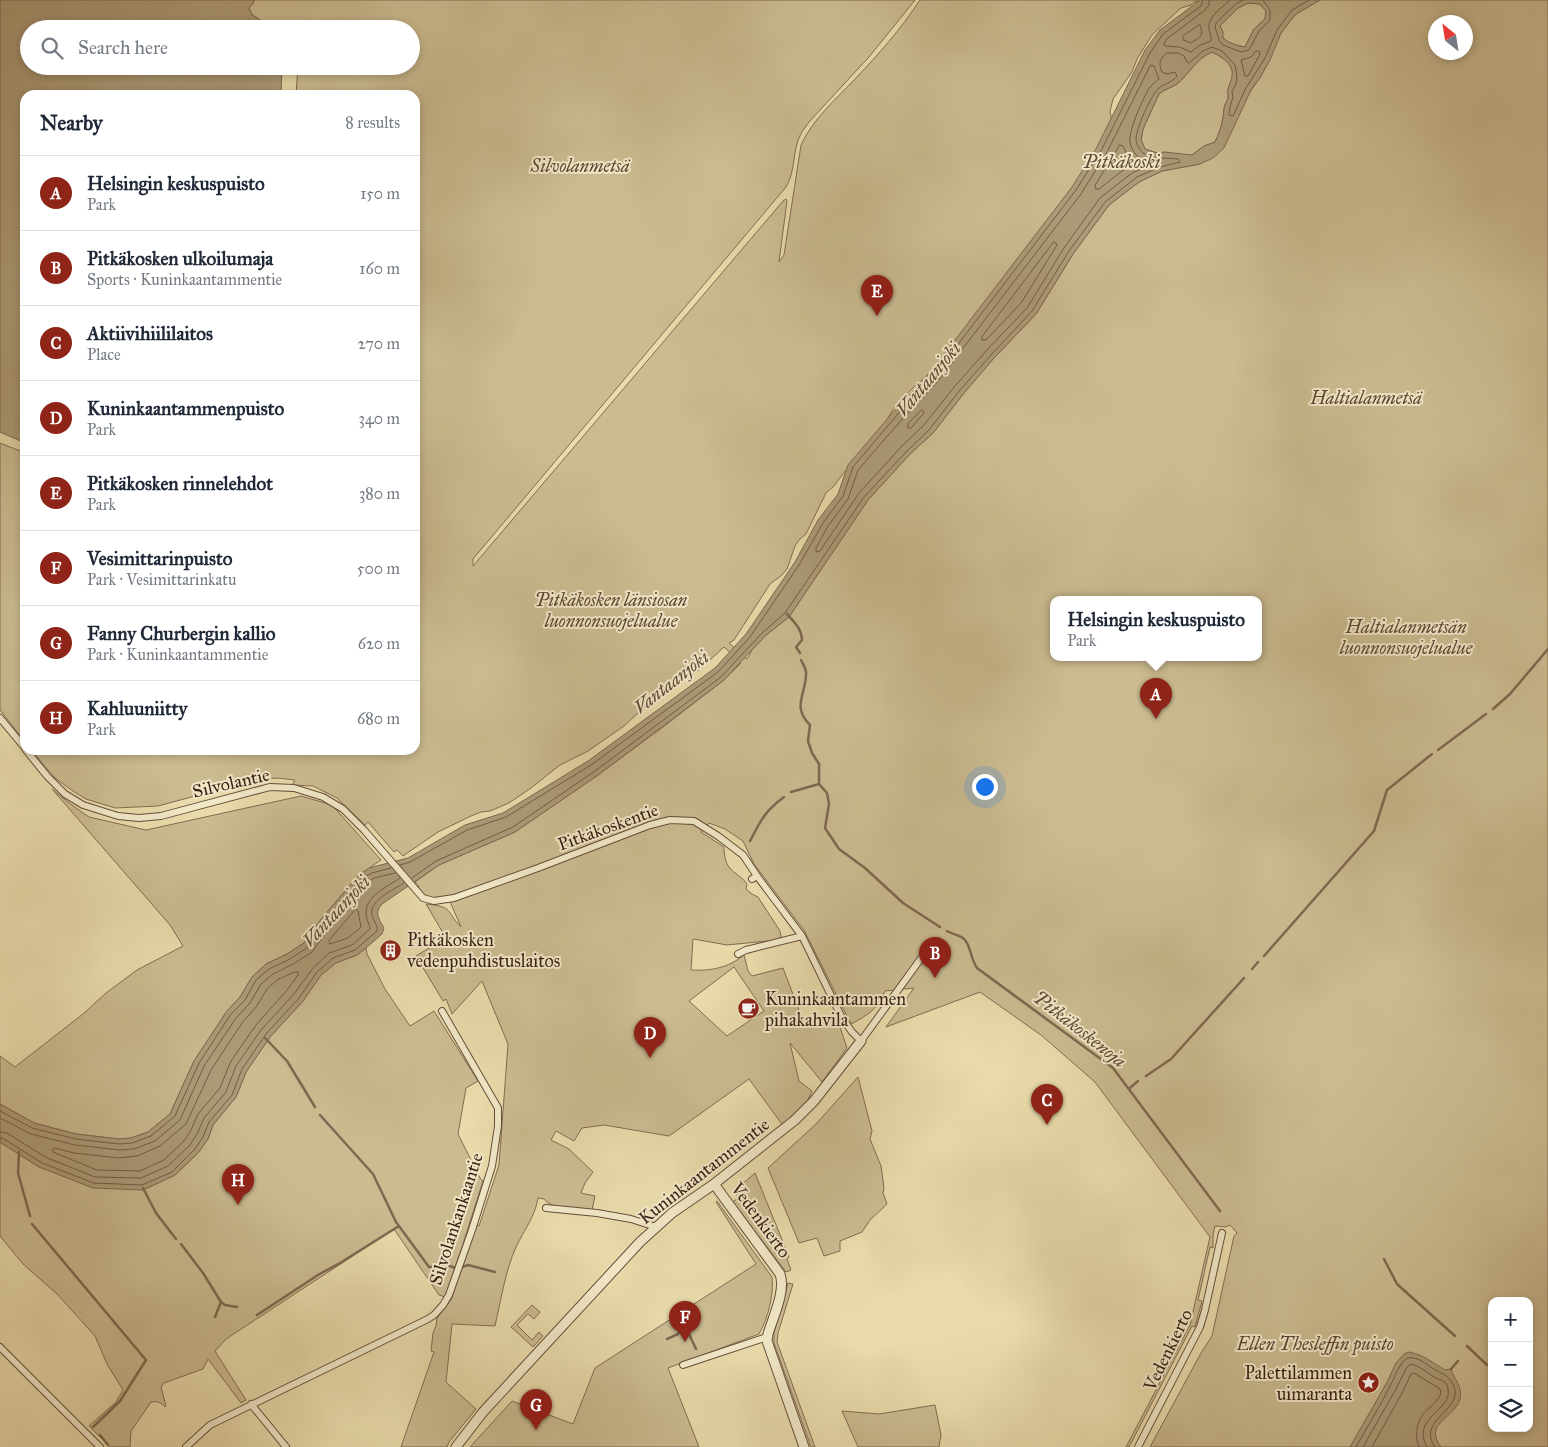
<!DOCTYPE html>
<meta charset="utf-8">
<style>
:root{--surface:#fff;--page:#f2f2f3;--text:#1f2937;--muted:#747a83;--line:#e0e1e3;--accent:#8f2418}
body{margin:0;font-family:"IM FELL Great Primer",serif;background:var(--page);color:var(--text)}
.controls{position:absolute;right:15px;bottom:15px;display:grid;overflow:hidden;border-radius:10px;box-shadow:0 2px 8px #0003}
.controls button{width:45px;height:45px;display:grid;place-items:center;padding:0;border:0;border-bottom:1px solid var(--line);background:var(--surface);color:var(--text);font:25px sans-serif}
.compass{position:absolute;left:1428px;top:15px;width:45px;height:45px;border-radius:50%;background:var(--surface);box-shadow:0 2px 8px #0003;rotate:330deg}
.you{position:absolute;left:984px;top:786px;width:18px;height:18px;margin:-12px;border:4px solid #fff;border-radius:50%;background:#1a73e8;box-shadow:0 0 0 8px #1a73e833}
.badge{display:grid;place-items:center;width:32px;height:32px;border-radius:50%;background:var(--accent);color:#fff;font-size:16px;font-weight:700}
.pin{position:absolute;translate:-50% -41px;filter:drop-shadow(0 1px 2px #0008)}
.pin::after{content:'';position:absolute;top:26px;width:18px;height:15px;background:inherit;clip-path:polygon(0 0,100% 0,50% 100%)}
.popup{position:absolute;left:1050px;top:596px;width:212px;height:65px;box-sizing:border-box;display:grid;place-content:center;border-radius:10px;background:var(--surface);filter:drop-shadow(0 1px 4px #0005);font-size:16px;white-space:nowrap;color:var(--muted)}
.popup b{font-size:19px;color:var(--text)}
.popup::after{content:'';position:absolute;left:50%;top:100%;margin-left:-10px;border:10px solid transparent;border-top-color:var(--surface)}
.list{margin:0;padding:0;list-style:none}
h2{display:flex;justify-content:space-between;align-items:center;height:65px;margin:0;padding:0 20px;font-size:21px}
h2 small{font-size:16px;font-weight:400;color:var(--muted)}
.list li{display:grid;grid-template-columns:32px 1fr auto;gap:15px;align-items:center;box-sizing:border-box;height:75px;padding:0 20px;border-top:1px solid var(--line)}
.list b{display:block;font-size:19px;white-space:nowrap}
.list p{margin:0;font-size:16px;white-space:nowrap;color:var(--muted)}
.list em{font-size:16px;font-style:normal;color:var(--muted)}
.icon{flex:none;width:28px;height:28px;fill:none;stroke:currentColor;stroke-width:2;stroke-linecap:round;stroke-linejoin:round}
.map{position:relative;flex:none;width:1548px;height:1447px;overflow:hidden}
.search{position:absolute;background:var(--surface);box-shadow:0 2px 8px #0003;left:20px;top:20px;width:400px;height:55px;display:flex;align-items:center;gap:12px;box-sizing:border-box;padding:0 18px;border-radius:28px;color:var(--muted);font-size:19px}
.panel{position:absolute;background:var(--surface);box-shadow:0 2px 8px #0003;left:20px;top:90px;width:400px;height:665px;border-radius:15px}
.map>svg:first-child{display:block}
</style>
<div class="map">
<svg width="1548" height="1447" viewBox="0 0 1548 1447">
<rect width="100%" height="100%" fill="#e9dbab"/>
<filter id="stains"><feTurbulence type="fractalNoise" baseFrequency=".004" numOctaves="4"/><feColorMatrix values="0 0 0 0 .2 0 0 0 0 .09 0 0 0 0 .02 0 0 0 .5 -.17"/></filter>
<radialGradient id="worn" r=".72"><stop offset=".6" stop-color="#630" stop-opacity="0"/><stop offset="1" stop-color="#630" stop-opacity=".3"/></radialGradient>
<!-- green -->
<path fill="#cbbb91" stroke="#816c52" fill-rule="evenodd" d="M254 0H915L869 57 809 122C804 129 799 135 797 144 793 158 794 174 786 187L473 559V566L783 201 786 199 787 201 779 262 784 255 801 145C813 119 835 100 854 80 878 55 901 29 920 0H1209L1194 2 1191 5 1181 8 1152 35 1137 59 1132 72 1113 99 1110 112 1112 121 1083 173 934 369 914 387 894 408 879 433 855 458 834 486 826 493 806 534 799 540 795 546 787 569 782 575 770 584 734 640 729 643 747 659 752 650 765 636 789 617 868 500 910 454 933 433 964 393 994 358 1036 314 1073 254 1109 205 1139 182 1162 171 1200 164 1261 76 1281 33 1288 23 1296 14 1320 0H1548V1447H1150L1201 1353 1212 1336 1234 1236 1237 1233 1230 1225 1226 1227 1215 1226 1213 1235V1248L1210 1247 1198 1300 1202 1301 1195 1327 1192 1326 1129 1447H1126L1190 1325 1210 1237 1095 1082 1041 1035 980 992 886 1027 914 988 885 991C878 1009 868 1015 851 1024L804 930 754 864 743 841 725 829 709 823 701 832 724 847C724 853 725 862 729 867 734 874 743 877 747 884L746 889 752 894 758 897 780 931 781 937 778 940 727 945 693 939 691 970C711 971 728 968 744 955L748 971 752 976 783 968 805 1026 837 1018 847 1048 822 1082 790 1043 799 1081 812 1091 806 1104 784 1127 749 1079 669 1136 604 1125 582 1128 574 1141 556 1131 551 1140 569 1149 593 1172 585 1183 581 1193 595 1196 592 1210C579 1209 552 1210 544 1199L538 1198C535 1217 524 1230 516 1247 505 1272 501 1300 495 1326L452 1324 446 1382 476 1409 449 1442 447 1447H401L434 1352 431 1351 433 1333 436 1326 437 1318 451 1300 477 1225 479 1226 499 1165 508 1044 482 981 452 1014 446 999 443 1001 416 956 446 938 426 904C455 907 445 911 461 927L448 897C439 898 428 901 421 892 419 889 419 885 415 882L439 865 515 832 598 775 663 727 724 680 741 663 724 647 699 670 677 684 641 710 624 726 588 751 560 765 531 788 509 803 490 811 481 812 471 816 438 832 403 856 397 850 394 852 368 822 365 825 337 798 313 786 292 785 295 780 277 778 251 780 223 785 210 792 158 806 115 808 86 799 73 791 55 778 31 750H415V95H296L298 66H411V29H301L300 27 298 29H275L272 26 263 24 259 19 252 15 249 8 253 4ZM1436 22H1466V52H1436ZM1054 600H1258V658H1054ZM734 967 764 1011 727 1036 689 1001ZM1492 1301H1529V1428H1492Z
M1248 3 1260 4 1266 11 1265 19 1254 29 1245 47C1240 46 1227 43 1224 39 1222 37 1221 29 1220 26L1238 8Z
M1212 52C1219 55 1230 62 1232 70 1234 78 1230 82 1228 89 1226 95 1229 90 1228 97 1228 100 1225 104 1224 108 1223 121 1221 130 1215 142L1204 146 1192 155 1188 156 1164 152 1160 154 1145 149 1141 140 1143 129 1159 94C1165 89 1171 88 1177 84 1189 74 1197 58 1212 52Z
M0 443 25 453V742L0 710Z
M52 789 69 803 89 817 146 830 301 796 332 805 381 860 359 875 322 918 304 943 287 954 266 964 252 977 240 997 227 1011 194 1061 170 1114 148 1132 131 1138 119 1139 76 1134 34 1123 0 1104V1056L15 1067 83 1014 106 993 137 970 183 946 170 925Z
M366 948 367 954 385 989 410 1026 434 1011 478 1081 466 1088 458 1134 480 1178 483 1181 462 1247 445 1297 439 1295 394 1229 226 1339 215 1351 246 1400 241 1403 208 1359 203 1369 164 1383 161 1387 166 1406 165 1407C161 1402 157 1401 151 1402L131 1431 130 1447H110L89 1426 116 1402 123 1390 107 1364 95 1336 57 1294 23 1264 0 1236V1142L39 1167 143 1190 175 1175 198 1153 208 1139 213 1125 236 1097 246 1072 270 1037 303 1001 321 975 335 963 357 955Z
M858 1077 872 1131 870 1139 881 1166 884 1188 883 1193 887 1204 870 1220 862 1232 840 1241V1251L824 1256 817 1238 799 1243 768 1168 816 1124Z
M755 1173 789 1257 787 1259 791 1270 786 1272 733 1202 738 1198 743 1204 734 1191Z
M717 1201 772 1277C774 1295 768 1318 759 1334L668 1368 699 1447H470L512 1401 573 1424 595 1368 756 1264 716 1202Z
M788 1283 793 1284 778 1333 777 1342 815 1447H811L774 1343V1333Z
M532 1305 540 1312 534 1319 528 1314 517 1325 532 1340 539 1332 543 1336 533 1347 511 1327Z
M935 1405 941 1435 939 1447H858L842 1411 879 1414Z"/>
<!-- water -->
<path fill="#ac9b78" stroke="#7d6950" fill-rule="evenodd" d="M0 0H254L253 4 249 8 252 15 259 19 263 24 272 26 275 29H29V66H282L281 95H25V443L0 432Z
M1200 0H1320L1296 14 1281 33 1270 60 1261 76 1251 90 1224 148 1213 158 1200 164 1162 171 1139 182 1109 205 1073 254 1036 314 994 358 964 393 933 433 910 454 868 500 789 617 765 636 724 680 598 775 515 832 439 865 382 904C374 913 379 919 384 928L382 934 366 948 357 955 336 963 321 975 303 1001 270 1037 246 1072 236 1097 213 1125 208 1139 198 1153 175 1175 143 1190 93 1188 39 1167 0 1142V1104L34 1123 76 1134 119 1139 131 1138 148 1132 170 1114 194 1061 227 1011 240 997 252 977 266 964 287 954 304 943 322 918 359 875 369 868 408 858 465 825 503 813 588 761 715 668 746 634 795 562 818 520 838 494 848 465 894 411 929 374 1072 187 1097 147 1145 50 1160 30ZM1248 3 1260 4 1266 11 1265 19 1254 29 1245 47C1240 47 1227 42 1223 38V32L1220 26 1238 8ZM1212 52C1219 55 1230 62 1232 70 1233 78 1230 82 1228 89 1226 95 1229 90 1228 97 1228 100 1225 104 1224 108 1223 121 1221 130 1215 142L1204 146 1192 155 1164 152 1160 154 1145 149 1141 140 1143 129 1159 94C1164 89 1171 88 1177 84 1189 74 1197 58 1212 52Z
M1409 1352C1424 1355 1433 1363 1445 1370L1451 1369C1454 1379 1463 1387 1460 1399 1454 1419 1423 1423 1441 1447H1350L1386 1384 1396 1363 1404 1354Z"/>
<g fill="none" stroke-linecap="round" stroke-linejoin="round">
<!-- shore -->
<path stroke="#725c46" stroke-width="1" d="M1209 0V5L1205 10 1168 38 1164 43 1165 46 1179 47 1191 52 1200 45 1211 41C1212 35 1208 31 1209 25 1210 15 1224 6 1230 0
M1243 0 1236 4 1225 14 1216 23 1215 27 1219 40 1223 45 1241 52 1249 50 1259 31 1270 20V10L1263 0
M1200 25C1205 37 1199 37 1191 43L1183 40V36L1197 26Z
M1256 51H1259L1260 54 1248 76H1245L1241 60 1251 57Z
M1151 65 1154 66 1159 79C1156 81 1153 84 1150 87 1144 96 1128 131 1130 142 1132 153 1138 158 1147 162L1148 165 1132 173 1100 198 1064 248 1027 308 986 351 955 386 924 425 902 446 859 493 820 551 816 552V548L828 526 848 499 858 470 903 418 938 381 1081 194 1107 152Z
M1120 145 1123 146 1131 164 1099 189H1096L1095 186Z
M1054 242 1056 243 1057 245 1021 303 986 340H982V337Z
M922 410 924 413 911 428H908V424Z
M400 865 410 862 467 830 506 817 591 765 718 672 750 637 799 565 823 523 843 496 853 467 898 414 933 377 1076 190 1102 149 1150 53 1163 34 1201 6 1203 0
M412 878 436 861 513 827 595 771 721 677 762 633 785 613 864 497 907 451 929 430 960 390 991 355 1032 311 1069 251 1105 202 1137 177 1160 167 1180 162 1178 159 1165 158 1159 159 1143 153C1140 150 1136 144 1136 139 1136 129 1151 95 1158 89 1164 83 1172 83 1177 76L1175 72 1167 74 1162 72C1158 64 1160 58 1167 53H1178L1184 56 1187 62 1189 63 1203 51 1212 47 1222 51 1235 65 1237 76 1236 84 1232 91 1233 97 1230 107 1229 115 1233 116 1246 88 1265 58 1277 30 1292 10 1309 0
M356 909 358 911 361 927 348 938 330 944 329 941Z
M295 972H298V975L288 989 256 1025 231 1061 220 1088 198 1114 191 1130 184 1141 164 1160 140 1171 97 1170 53 1152V1149L55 1148 74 1153 119 1158 137 1156 160 1146 186 1124 211 1070 242 1023 256 1007 267 989 277 980Z
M0 1111 32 1128 76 1139 119 1144 132 1143 151 1136 175 1116 199 1063 231 1014 245 1000 256 980 269 969 290 959 308 947 326 921 362 878 372 873 391 868
M0 1118 31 1134 75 1145 120 1150 134 1149 155 1141 180 1120 204 1066 236 1018 250 1003 261 984 273 974 293 964 312 952 331 925 366 883 374 878 395 873
M0 1132 7 1133 45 1157 95 1177 141 1178 168 1166 190 1145 197 1134 204 1118 226 1092 236 1066 261 1030 294 994 313 968 329 953 352 945 370 929C370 924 366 920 366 914 365 896 387 887 400 878
M0 1138 4 1139 42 1163 94 1183 142 1185 172 1172 195 1149 203 1137 209 1122 232 1095 242 1069 266 1034 299 998 317 972 333 958 355 950 377 931C378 925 374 922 372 916 368 900 394 890 404 883
M1356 1447C1367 1427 1380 1407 1390 1386 1394 1380 1396 1372 1400 1366 1402 1362 1405 1359 1408 1358 1417 1356 1426 1364 1432 1368 1439 1373 1447 1374 1451 1381 1471 1409 1414 1418 1435 1447
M1363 1447 1396 1389 1406 1369 1410 1364C1420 1366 1426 1372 1434 1377 1437 1379 1442 1380 1445 1382 1447 1384 1448 1387 1448 1389 1453 1410 1410 1418 1427 1447
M1372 1447 1402 1393 1411 1374 1414 1373 1440 1389 1441 1393C1439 1400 1433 1404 1428 1409 1417 1418 1414 1434 1419 1447"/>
<!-- stream -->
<path stroke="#7d6950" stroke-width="2.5" d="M787 614C794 622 802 629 802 640L796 647 800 653
M801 660C803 664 807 670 806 675 805 696 792 707 810 725L808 741 812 753 819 764V784L827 793 829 804 825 828 839 849 865 868 903 903 940 927
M1493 709 1510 694 1548 649
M1438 750 1486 714
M791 792 819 784
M750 841C761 820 765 811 784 797
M947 931C952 934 959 935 963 938 971 944 970 958 977 968L1113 1068 1220 1211
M1264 956 1374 831 1387 790 1432 754
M1252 969 1258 962
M265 1038 287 1061 315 1107
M1146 1076 1171 1059 1244 978
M1130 1088 1138 1081
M320 1115 373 1174 396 1222 429 1267 450 1266 455 1268
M19 1152 18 1173 30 1216
M143 1188 156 1213 176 1239
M32 1224 146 1360 120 1401 93 1427
M181 1244 203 1273 221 1302 215 1317
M1384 1259 1397 1284 1455 1336
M462 1267 468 1265 495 1272
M221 1302 225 1305 237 1307
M257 1315 318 1275 340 1263 399 1226
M667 1339 678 1334 680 1330 683 1329 689 1334 696 1349
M1467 1346 1487 1365
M1451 1369 1458 1361
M100 1435 108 1445"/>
<defs>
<path id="minor" d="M0 718 25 748
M26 750 47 776 65 794 83 805 118 816 139 818 161 816 270 787 294 788 323 797 343 809 364 830 423 898 434 901 454 898 538 868 650 825 670 820 694 821 718 836 743 855 757 876
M752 879 757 876 802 936 842 1018 852 1032 861 1041 922 957
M738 954 746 950 802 936
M546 1208 597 1213 631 1219 656 1227
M0 1347 100 1447
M683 1365 767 1337
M251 1404 286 1447
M186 1447 210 1425 428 1319 434 1315 443 1305 449 1295 472 1230 492 1166 498 1126V1108L442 1011
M1138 1447 1200 1327 1205 1310 1222 1233"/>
<path id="tertiary" d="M714 1184 780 1274C786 1291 773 1317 768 1334L767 1341 804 1447
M456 1447 483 1412 640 1242 672 1213 714 1184 795 1120 814 1101 861 1041"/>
</defs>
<!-- minor casing -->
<use href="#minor" stroke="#644d3a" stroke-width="8"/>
<!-- tertiary casing -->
<use href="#tertiary" stroke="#644d3a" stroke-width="11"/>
<!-- minor -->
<use href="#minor" stroke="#f1e8c8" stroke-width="6"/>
<!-- tertiary -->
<use href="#tertiary" stroke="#f1e8c8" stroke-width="9"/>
</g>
<!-- icons -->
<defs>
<symbol id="building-disc" viewBox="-11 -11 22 22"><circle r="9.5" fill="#8f2418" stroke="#f1e8c8"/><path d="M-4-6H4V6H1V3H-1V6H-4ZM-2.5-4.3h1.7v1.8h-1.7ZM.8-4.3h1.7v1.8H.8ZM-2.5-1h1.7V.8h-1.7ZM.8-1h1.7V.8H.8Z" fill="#fff"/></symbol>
<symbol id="cafe-disc" viewBox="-11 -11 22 22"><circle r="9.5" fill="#8f2418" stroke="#f1e8c8"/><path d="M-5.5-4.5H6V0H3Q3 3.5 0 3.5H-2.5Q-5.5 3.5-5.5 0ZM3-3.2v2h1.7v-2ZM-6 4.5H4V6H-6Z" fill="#fff"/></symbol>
<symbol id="sight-disc" viewBox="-11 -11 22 22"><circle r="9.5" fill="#8f2418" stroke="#f1e8c8"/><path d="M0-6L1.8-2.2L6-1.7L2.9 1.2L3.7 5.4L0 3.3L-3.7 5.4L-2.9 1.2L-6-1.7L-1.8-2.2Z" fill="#fff"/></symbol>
</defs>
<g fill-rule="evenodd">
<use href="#building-disc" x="378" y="938" width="25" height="25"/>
<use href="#cafe-disc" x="736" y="996" width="25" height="25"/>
<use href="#sight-disc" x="1356" y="1370" width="25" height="25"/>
</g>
<g text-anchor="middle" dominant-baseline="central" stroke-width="4" stroke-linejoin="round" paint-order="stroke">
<!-- park labels -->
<g font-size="18" font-style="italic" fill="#5c4533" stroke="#f1e8c8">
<text x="580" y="166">Silvolanmetsä</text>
<text x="1366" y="398">Haltialanmetsä</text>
<text x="611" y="600">Pitkäkosken länsiosan<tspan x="611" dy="21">luonnonsuojelualue</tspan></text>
<text x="1406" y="627">Haltialanmetsän<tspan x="1406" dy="21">luonnonsuojelualue</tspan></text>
<text x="1315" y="1344">Ellen Thesleffin puisto</text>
</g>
<!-- street labels -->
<g font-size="18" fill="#371e14" stroke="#f1e8c8">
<text transform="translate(231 783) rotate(-13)">Silvolantie</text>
<text transform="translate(608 827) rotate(-20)">Pitkäkoskentie</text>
<text transform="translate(704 1171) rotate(-38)">Kuninkaantammentie</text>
<text transform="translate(456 1219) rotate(-72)">Silvolankankaantie</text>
<text transform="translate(761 1220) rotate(54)">Vedenkierto</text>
<text transform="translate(1168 1350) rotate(-64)">Vedenkierto</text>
</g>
<!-- poi labels -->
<g font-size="18" fill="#371e14" stroke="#f1e8c8" text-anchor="start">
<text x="407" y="940">Pitkäkosken<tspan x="407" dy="21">vedenpuhdistuslaitos</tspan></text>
<text x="765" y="999">Kuninkaantammen<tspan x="765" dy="21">pihakahvila</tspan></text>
<text x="1352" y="1373" text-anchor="end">Palettilammen<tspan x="1352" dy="21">uimaranta</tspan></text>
</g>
<!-- water labels -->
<g font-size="19" font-style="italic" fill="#604a37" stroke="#f1e8c8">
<text x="1121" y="161">Pitkäkoski</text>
<text transform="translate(928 379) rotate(-50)">Vantaanjoki</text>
<text transform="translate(671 682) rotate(-38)">Vantaanjoki</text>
<text transform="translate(336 911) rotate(-47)">Vantaanjoki</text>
<text transform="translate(1080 1029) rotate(38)">Pitkäkoskenoja</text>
</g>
</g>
<rect width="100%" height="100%" filter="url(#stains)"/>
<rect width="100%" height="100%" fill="url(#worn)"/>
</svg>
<div class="controls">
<button>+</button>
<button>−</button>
<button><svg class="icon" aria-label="layers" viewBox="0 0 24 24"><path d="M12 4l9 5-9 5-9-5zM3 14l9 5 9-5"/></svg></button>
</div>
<svg class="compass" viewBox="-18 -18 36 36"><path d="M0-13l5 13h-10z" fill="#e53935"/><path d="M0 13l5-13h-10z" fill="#747a83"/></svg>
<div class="you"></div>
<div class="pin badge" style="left:1156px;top:719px">A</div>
<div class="popup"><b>Helsingin keskuspuisto</b>Park</div>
<div class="pin badge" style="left:935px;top:978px">B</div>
<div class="pin badge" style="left:1047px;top:1125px">C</div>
<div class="pin badge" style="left:650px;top:1058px">D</div>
<div class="pin badge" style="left:877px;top:316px">E</div>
<div class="pin badge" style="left:685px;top:1342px">F</div>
<div class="pin badge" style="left:536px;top:1430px">G</div>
<div class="pin badge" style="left:238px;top:1205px">H</div>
<div class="search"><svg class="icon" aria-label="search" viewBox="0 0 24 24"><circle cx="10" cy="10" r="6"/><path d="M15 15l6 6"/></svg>Search here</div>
<section class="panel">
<h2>Nearby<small>8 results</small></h2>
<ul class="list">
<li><span class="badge">A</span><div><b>Helsingin keskuspuisto</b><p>Park</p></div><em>150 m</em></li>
<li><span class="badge">B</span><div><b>Pitkäkosken ulkoilumaja</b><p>Sports · Kuninkaantammentie</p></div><em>160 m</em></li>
<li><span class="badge">C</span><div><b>Aktiivihiililaitos</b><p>Place</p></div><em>270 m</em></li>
<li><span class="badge">D</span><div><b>Kuninkaantammenpuisto</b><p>Park</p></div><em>340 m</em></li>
<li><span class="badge">E</span><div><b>Pitkäkosken rinnelehdot</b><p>Park</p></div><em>380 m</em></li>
<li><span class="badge">F</span><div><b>Vesimittarinpuisto</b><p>Park · Vesimittarinkatu</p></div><em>500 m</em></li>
<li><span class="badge">G</span><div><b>Fanny Churbergin kallio</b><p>Park · Kuninkaantammentie</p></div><em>620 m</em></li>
<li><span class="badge">H</span><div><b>Kahluuniitty</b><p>Park</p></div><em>680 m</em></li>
</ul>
</section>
</div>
